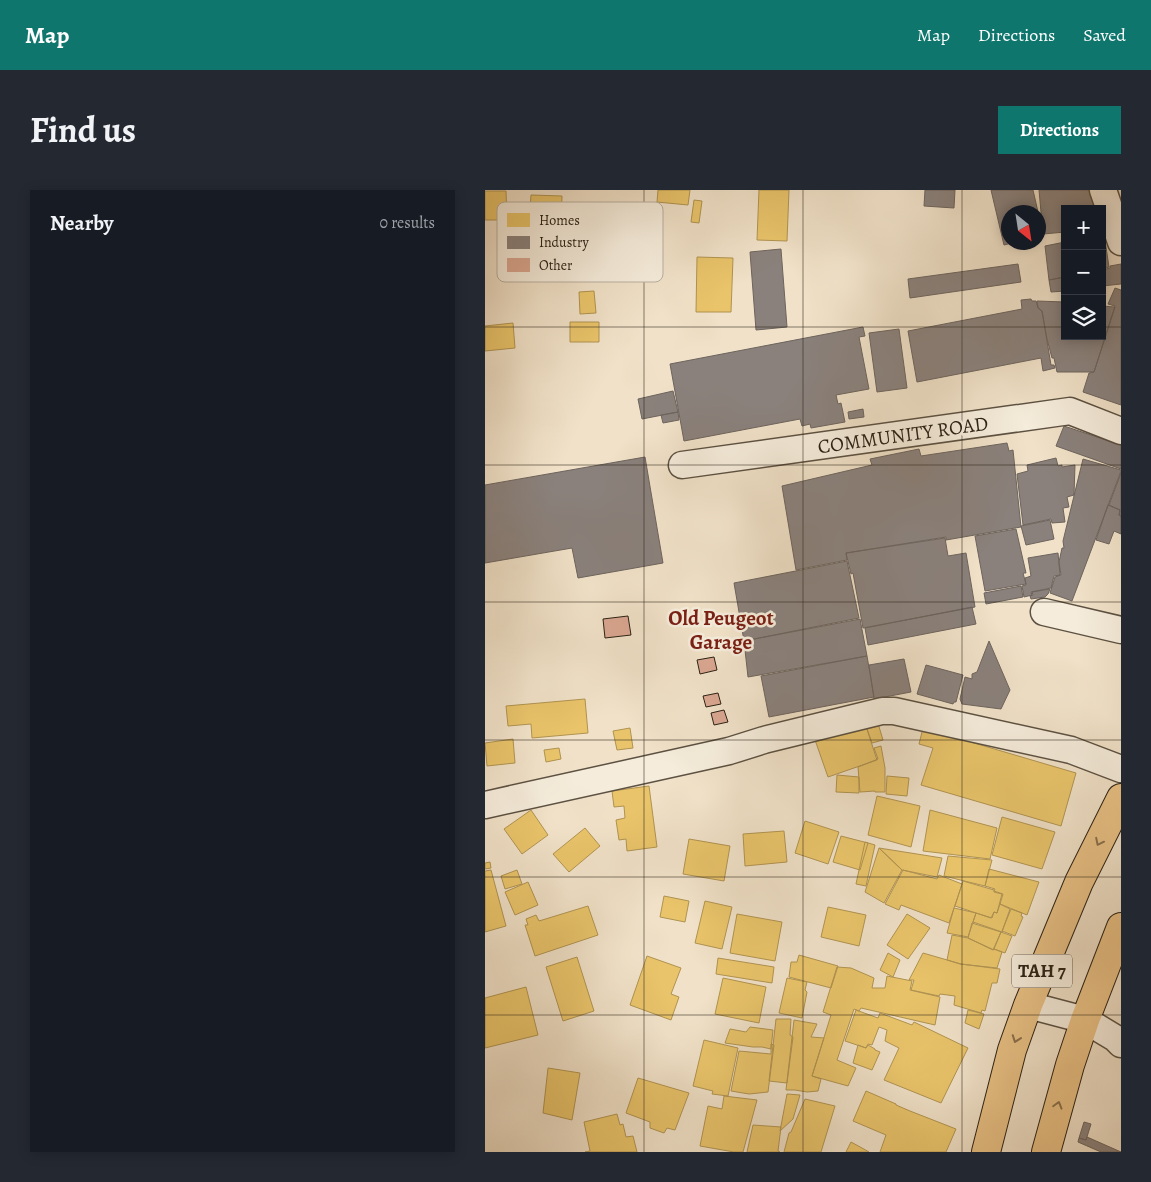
<!DOCTYPE html>
<meta charset="utf-8">
<style>
:root{--surface:#171b24;--page:#242831;--text:#f1f3f6;--muted:#9ea1a6;--line:#363941;--accent:#0f766e}
body{margin:0;font-family:Alegreya,serif;background:var(--page);color:var(--text)}
.controls{position:absolute;right:15px;top:15px;display:grid;overflow:hidden;border-radius:0px;box-shadow:0 2px 12px #0003}
.controls button{width:45px;height:45px;display:grid;place-items:center;padding:0;border:0;border-bottom:1px solid var(--line);background:var(--surface);color:var(--text);font:25px sans-serif}
.compass{position:absolute;left:516px;top:15px;width:45px;height:45px;border-radius:50%;background:var(--surface);box-shadow:0 2px 12px #0003;rotate:150deg}
.list{margin:0;padding:0;list-style:none}
h2{display:flex;justify-content:space-between;align-items:center;height:65px;margin:0;padding:0 20px;font-size:21px}
h2 small{font-size:16px;font-weight:400;color:var(--muted)}
.icon{flex:none;width:28px;height:28px;fill:none;stroke:currentColor;stroke-width:2;stroke-linecap:round;stroke-linejoin:round}
.map{position:relative;flex:none;width:636px;height:962px;overflow:hidden;border-radius:0px}
header{display:flex;align-items:center;gap:30px;box-sizing:border-box;height:70px;padding:0 25px;background:var(--accent);color:#fff}
header strong{font-size:24px}
nav{display:flex;gap:28px;margin-inline-start:auto;font-size:18px}
.intro{display:flex;align-items:center;justify-content:space-between;box-sizing:border-box;height:120px;padding:0 30px}
h1{margin:0;font-size:35px}
.button{padding:12px 22px;border-radius:0px;background:var(--accent);color:#fff;font-size:18px;font-weight:700}
main{display:flex;gap:30px;padding:0 30px}
aside{flex:1;background:var(--surface);border-radius:0px;box-shadow:0 2px 12px #0003}
.map>svg:first-child{display:block}
</style>
<header>
<strong>Map</strong>
<nav><a>Map</a><a>Directions</a><a>Saved</a></nav>
</header>
<div class="intro"><h1>Find us</h1><a class="button">Directions</a></div>
<main>
<aside>
<h2>Nearby<small>0 results</small></h2>
<ul class="list">
</ul>
</aside>
<div class="map">
<svg width="636" height="962" viewBox="0 0 636 962">
<rect width="100%" height="100%" fill="#f0e1c8"/>
<filter id="stains"><feTurbulence type="fractalNoise" baseFrequency=".004" numOctaves="4"/><feColorMatrix values="0 0 0 0 .2 0 0 0 0 .09 0 0 0 0 .02 0 0 0 .5 -.17"/></filter>
<radialGradient id="worn" r=".72"><stop offset=".6" stop-color="#630" stop-opacity="0"/><stop offset="1" stop-color="#630" stop-opacity=".3"/></radialGradient>
<!-- homes -->
<path fill="#e9c46a" stroke="#b09350" d="M173 0H205L203 15 172 12Z
M274 0H304L302 51 272 50Z
M0 1H21L22 30H0Z
M46 5 77 6 76 32 44 31Z
M209 10 217 11 214 33 206 32Z
M212 67 248 68 246 122H211Z
M109 101 111 123 95 124 94 102Z
M85 132H114V152H85Z
M28 133 30 158 0 161V136Z
M100 509 103 543 47 548 46 534 23 536 21 516Z
M379 530 392 570 343 587 329 547Z
M392 530 398 550 387 553 380 533Z
M145 538 148 558 132 560 128 541Z
M438 538 591 583 576 636 436 595 448 558 434 554Z
M28 549 30 573 2 576 0 553Z
M396 556 400 578V602H390V601L375 602 373 577 393 569 389 558Z
M74 558 76 569 61 572 59 560Z
M352 585 374 587V603L351 602Z
M402 586 424 588 422 606 401 604Z
M164 596 172 657 142 661 141 649 134 650 131 630 140 628 139 616 129 617 127 601Z
M392 606 435 616 426 657 383 645Z
M46 620 63 645 37 664 19 639Z
M445 620 512 638 505 669 438 661Z
M517 627 570 642 557 679 507 665Z
M320 631 354 642 343 674 310 663Z
M100 638 115 656 84 682 68 664Z
M299 641 302 672 260 676 258 644Z
M356 646 383 653 375 680 348 672Z
M204 649 245 656 239 691 198 684Z
M380 652 390 655 381 696 371 694Z
M394 658 417 680 399 713 380 702Z
M394 658 457 668 452 687 417 680Z
M463 666 507 670 500 696 459 686Z
M5 672 6 678 0 679V673Z
M504 679 554 692 542 725 515 714 518 704 509 701 510 699 500 696Z
M6 680 21 736 0 742V681Z
M32 680 37 694 20 699 16 686Z
M418 680 452 689 454 685 477 694 464 733 416 715 414 720 400 714Z
M478 691 509 700V702L517 704 512 723 509 722 506 728 470 716Z
M43 692 53 715 30 725 20 702Z
M179 706 204 711 200 732 175 727Z
M220 711 247 717 237 759 210 753Z
M515 714 525 719 517 742 488 732 491 723 507 728 509 722 512 723Z
M103 716 113 745 50 766 40 735H43L41 729 51 725 54 731Z
M343 717 381 725 374 756 336 747Z
M469 718 491 723 483 747 462 743Z
M526 719 537 723 536 726 538 727 530 746 517 741Z
M252 724 297 732 290 771 245 763Z
M422 724 445 738 423 769 402 755Z
M487 733 516 742 508 760 483 748Z
M516 742 527 746 520 763 509 759Z
M467 745 483 748 509 760V759L517 762 512 778 475 774 462 770Z
M403 763 415 770 408 787 395 780Z
M438 763 476 774 515 779 512 793H507L500 821 497 820 496 823 469 815 470 806 455 804 454 806 426 800 429 790H424Z
M314 765 353 776 346 798 304 787 306 772H312Z
M162 766 196 778 186 804 194 807 186 830 145 815Z
M92 767 109 821 78 831 61 777Z
M233 768 289 777 287 793 231 784Z
M352 777 366 778 389 788 387 798H400L402 786 427 791 425 800 455 807 450 835 376 818 374 821 369 819 352 870 371 878 363 896 327 886 346 825 338 822Z
M238 788 281 797 274 833 230 824Z
M302 788 322 792 320 800 322 802 317 828 294 823Z
M41 797 53 845 0 858V808Z
M371 820 393 828 395 823 427 835 429 832 483 858 456 913 399 890 414 858 400 851 402 840 394 837 387 855 383 854 381 858 360 851Z
M483 820 499 824 494 839 480 833Z
M291 829H306L305 845 308 847 302 893 284 891Z
M309 830 332 834 326 847 339 848 327 886 336 889 333 901 322 902 310 900H301Z
M265 837 288 840 286 859 277 857H268L240 853 245 839 261 842Z
M219 850 253 858 243 906 227 904 228 901 208 896Z
M286 854 289 855 283 902 264 904 246 901 254 861 286 864Z
M373 855 381 858 383 855 390 859V860L395 862 387 880 368 873Z
M63 878 95 883 87 930 58 923Z
M153 888 204 903 190 940 182 938 179 943 165 938V932L141 923Z
M381 901 411 914V915L425 921 471 939 461 962H395L401 945 368 931Z
M302 904 315 905 308 929 295 941Z
M239 906 272 910 258 962H249L215 956 223 916 237 919Z
M320 909 350 916 336 962H299L304 943 306 942Z
M132 924 135 935 138 934 141 947 148 946 152 962H100L105 961 99 932Z
M268 935 296 937 293 961 295 962H262Z
M366 952 377 958 384 962H361Z"/>
<!-- industry -->
<path fill="#8a817c" stroke="#6d645d" d="M440 0H470L469 18 439 16Z
M506 0H548L553 22H524V52H531L519 55Z
M554 0H607L609 19H580V42L558 44Z
M554 26 558 46 554 47Z
M617 44H619L624 77 617 79Z
M580 52V87L564 90 560 56Z
M296 59 302 137 271 140 265 62Z
M533 74 536 92 425 108 423 89Z
M636 74V94L617 96V80L625 78V76Z
M580 87V101L566 102 564 90Z
M630 98 636 100V215L598 202 604 183 609 182 630 116 623 114Z
M546 109 547 111H551L553 118 557 121 566 175H569L570 178 558 181 556 168 432 192 423 141 537 119 536 110Z
M552 111 580 112V146H617V116L630 117 609 182H572L569 168H567L562 149 557 121 553 118Z
M378 137 380 146 374 147 384 199 351 205 353 214 356 213 360 232 326 238 325 234 317 236 315 229 199 251 185 174Z
M414 139 422 198 392 202 384 143Z
M188 201 193 222 157 229 153 209Z
M378 219 379 227 364 229 363 222Z
M193 222 194 230 178 233 176 225Z
M579 236 636 255V279L571 256Z
M522 253 524 261 528 260 536 337 461 350V347L361 363 362 370 311 380 297 296 387 275 385 269 434 259 436 266Z
M160 267 178 373 93 388 87 358 0 373V295Z
M571 268 573 276 577 275V277L590 275 589 305 582 307 584 317 578 318 580 332 567 333 566 329 538 335 532 284 543 281 542 275Z
M598 269 636 280V281L587 411 565 403 570 387 576 385 574 372 577 358H579L578 351Z
M636 283V326L634 325 635 320 624 315Z
M623 315 635 320 634 325 636 327V344L629 341 624 354 611 350Z
M565 330 569 349 541 355 536 336Z
M531 339 541 383H538L541 394 500 401 490 346Z
M460 348 463 366 481 363 490 417 378 438 368 383 366 384 361 363Z
M573 363 575 385 569 386 566 398 546 402 547 405 539 407 537 396 541 395 540 388 546 386 543 368Z
M362 371 374 428 259 451 249 393Z
M536 396 538 407 501 414 499 403Z
M565 399 563 404 560 407 546 409 545 406 548 405 547 402Z
M487 417 491 434 383 455 380 438Z
M375 429 382 466 263 487 259 451Z
M504 451 525 500 516 519 477 514 475 509 480 487 487 489V484L492 482Z
M382 466 389 507 284 527 276 486Z
M419 469 426 502 389 509 384 475Z
M441 475 478 485 471 512H469L468 514 432 504Z
M599 932 606 934 601 950 594 948Z
M602 947 636 962H616L593 952 594 948 601 950Z"/>
<!-- building -->
<path fill="#daa791" stroke="#2a2115" d="M143 426 146 445 120 448 118 429Z
M229 467 232 480 215 484 212 470Z
M233 503 236 514 221 517 218 506Z
M239 520 243 532 229 535 226 523Z"/>
<g fill="none" stroke-linecap="round" stroke-linejoin="round">
<defs>
<path id="minor" d="M618 0 636 52
M197 275 585 221 636 241
M559 422 636 440
M0 615 244 561 279 550 397 521H409L586 560 636 579
M543 815 600 830 630 848 636 854"/>
<path id="highway" d="M501 962 527 860 543 815 594 692 636 608
M561 962 585 875 600 830 636 737"/>
</defs>
<!-- minor casing -->
<use href="#minor" stroke="#5c5142" stroke-width="29"/>
<!-- highway casing -->
<use href="#highway" stroke="#2a2115" stroke-width="30"/>
<!-- minor -->
<use href="#minor" stroke="#f5ecdb" stroke-width="26"/>
<!-- highway -->
<use href="#highway" stroke="#e8c084" stroke-width="28"/>
</g>
<!-- one-way arrows -->
<defs><path id="oneway-chevron" d="M-2-3.5L2.5 0L-2 3.5" fill="none" stroke-width="1.6" stroke-linecap="round" stroke-linejoin="round" transform="scale(1.25)"/></defs>
<g stroke="#89704c">
<use href="#oneway-chevron" transform="translate(614 652) rotate(116)"/>
<use href="#oneway-chevron" transform="translate(531 849) rotate(110)"/>
<use href="#oneway-chevron" transform="translate(573 915) rotate(-74)"/>
</g>
<!-- grid -->
<path fill="none" stroke="#2a2115" stroke-width="1" stroke-opacity="0.55" d="M159 0V962M318 0V962M477 0V962M0 137H580M617 137H636M0 275H636M0 412H636M0 550H636M0 687H636M0 825H636"/>
<g text-anchor="middle" dominant-baseline="central" stroke-width="5" stroke-linejoin="round" paint-order="stroke">
<!-- shield labels -->
<rect fill="#f5ecdb" stroke="#675e50" stroke-width="1" x="527" y="764.5" width="60" height="33" rx="4"/>
<g font-size="19" font-weight="bold" fill="#2a2115">
<text x="557" y="781">TAH 7</text>
</g>
<!-- street labels -->
<g font-size="20" fill="#2a2115" stroke="#f5ecdb">
<text transform="translate(418 245) rotate(-8)">COMMUNITY ROAD</text>
</g>
<!-- neighbourhood labels -->
<g font-size="21" font-weight="bold" fill="#7a1f14" stroke="#f5ecdb">
<text x="236" y="428">Old Peugeot<tspan x="236" dy="24">Garage</tspan></text>
</g>
</g>
<!-- legend -->
<rect x="12" y="12" width="166" height="80" rx="8" fill="#f5ecdb" stroke="#b8afa0" stroke-width="1"/>
<rect x="22" y="23" width="23" height="14" fill="#e9c46a"/>
<rect x="22" y="46" width="23" height="13" fill="#8a817c"/>
<rect x="22" y="68" width="23" height="14" fill="#daa791"/>
<g font-size="14" fill="#2a2115">
<text x="54" y="35">Homes</text>
<text x="54" y="57">Industry</text>
<text x="54" y="80">Other</text>
</g>
<rect width="100%" height="100%" filter="url(#stains)"/>
<rect width="100%" height="100%" fill="url(#worn)"/>
</svg>
<div class="controls">
<button>+</button>
<button>−</button>
<button><svg class="icon" aria-label="layers" viewBox="0 0 24 24"><path d="M12 4l9 5-9 5-9-5zM3 14l9 5 9-5"/></svg></button>
</div>
<svg class="compass" viewBox="-18 -18 36 36"><path d="M0-13l5 13h-10z" fill="#e53935"/><path d="M0 13l5-13h-10z" fill="#9ea1a6"/></svg>
</div>
</main>
